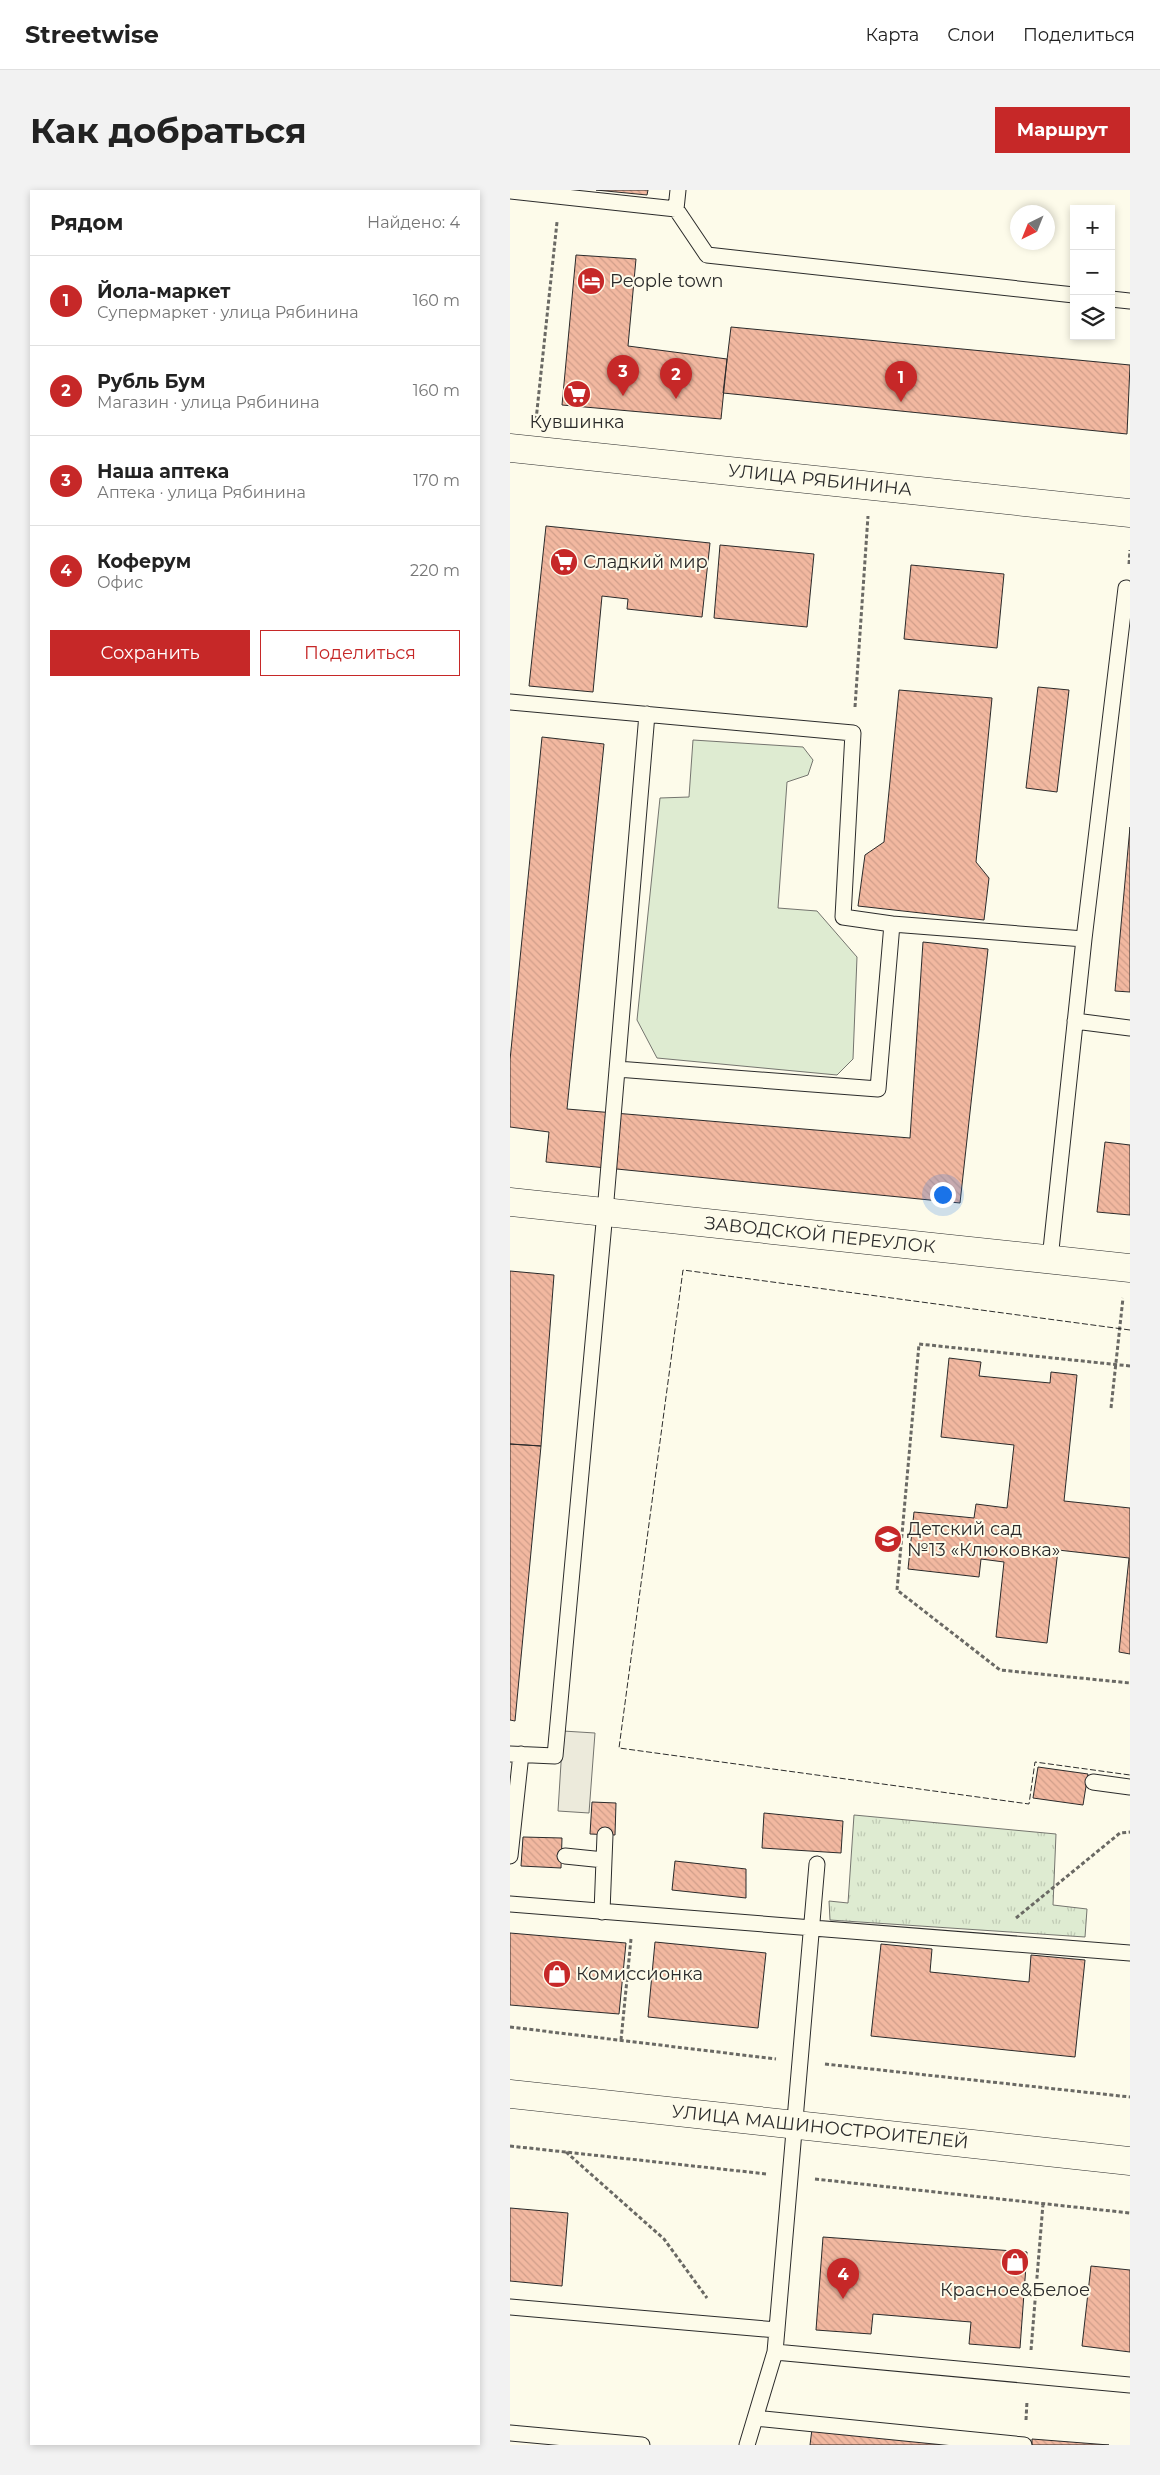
<!DOCTYPE html>
<html lang="ru">
<meta charset="utf-8">
<style>
:root{--surface:#fff;--page:#f2f2f2;--text:#222;--muted:#767676;--line:#e0e0e0;--accent:#c62828}
body{margin:0;font-family:Montserrat,sans-serif;background:var(--page);color:var(--text)}
.controls{position:absolute;right:15px;top:15px;display:grid;overflow:hidden;border-radius:0px;box-shadow:0 2px 8px #0003}
.controls button{width:45px;height:45px;display:grid;place-items:center;padding:0;border:0;border-bottom:1px solid var(--line);background:var(--surface);color:var(--text);font:25px sans-serif}
.compass{position:absolute;left:500px;top:15px;width:45px;height:45px;border-radius:50%;background:var(--surface);box-shadow:0 2px 8px #0003;rotate:223deg}
.you{position:absolute;left:432px;top:1004px;width:18px;height:18px;margin:-12px;border:4px solid #fff;border-radius:50%;background:#1a73e8;box-shadow:0 0 0 8px #1a73e833}
.badge{display:grid;place-items:center;width:32px;height:32px;border-radius:50%;background:var(--accent);color:#fff;font-size:16px;font-weight:700}
.pin{position:absolute;translate:-50% -41px;filter:drop-shadow(0 1px 2px #0008)}
.pin::after{content:'';position:absolute;top:26px;width:18px;height:15px;background:inherit;clip-path:polygon(0 0,100% 0,50% 100%)}
.list{margin:0;padding:0;list-style:none}
h2{display:flex;justify-content:space-between;align-items:center;height:65px;margin:0;padding:0 20px;font-size:21px}
h2 small{font-size:16px;font-weight:400;color:var(--muted)}
.list li{display:grid;grid-template-columns:32px 1fr auto;gap:15px;align-items:center;box-sizing:border-box;height:90px;padding:0 20px;border-top:1px solid var(--line)}
.list b{display:block;font-size:19px;white-space:nowrap}
.list p{margin:0;font-size:16px;white-space:nowrap;color:var(--muted)}
.list em{font-size:16px;font-style:normal;color:var(--muted)}
.actions{display:flex;gap:10px;padding:15px 20px}
.actions a{flex:1;padding:11px 0;border:1px solid var(--accent);border-radius:0px;text-align:center;font-size:18px;color:var(--accent)}
.actions .main{background:var(--accent);color:#fff}
.icon{flex:none;width:28px;height:28px;fill:none;stroke:currentColor;stroke-width:2;stroke-linecap:round;stroke-linejoin:round}
.map{position:relative;flex:none;width:620px;height:2255px;overflow:hidden;border-radius:0px}
header{display:flex;align-items:center;gap:30px;box-sizing:border-box;height:70px;padding:0 25px;background:var(--surface);border-bottom:1px solid var(--line)}
header strong{font-size:24px}
nav{display:flex;gap:28px;margin-inline-start:auto;font-size:18px}
.intro{display:flex;align-items:center;justify-content:space-between;box-sizing:border-box;height:120px;padding:0 30px}
h1{margin:0;font-size:35px}
.button{padding:12px 22px;border-radius:0px;background:var(--accent);color:#fff;font-size:18px;font-weight:700}
main{display:flex;gap:30px;padding:0 30px}
aside{flex:1;background:var(--surface);border-radius:0px;box-shadow:0 2px 8px #0003}
.map>svg:first-child{display:block}
</style>
<header>
<strong>Streetwise</strong>
<nav><a>Карта</a><a>Слои</a><a>Поделиться</a></nav>
</header>
<div class="intro"><h1>Как добраться</h1><a class="button">Маршрут</a></div>
<main>
<aside>
<h2>Рядом<small>Найдено: 4</small></h2>
<ul class="list">
<li><span class="badge">1</span><div><b>Йола-маркет</b><p>Супермаркет · улица Рябинина</p></div><em>160 m</em></li>
<li><span class="badge">2</span><div><b>Рубль Бум</b><p>Магазин · улица Рябинина</p></div><em>160 m</em></li>
<li><span class="badge">3</span><div><b>Наша аптека</b><p>Аптека · улица Рябинина</p></div><em>170 m</em></li>
<li><span class="badge">4</span><div><b>Коферум</b><p>Офис</p></div><em>220 m</em></li>
</ul>
<div class="actions"><a class="main">Сохранить</a><a>Поделиться</a></div>
</aside>
<div class="map">
<svg width="620" height="2255" viewBox="0 0 620 2255">
<defs>
<pattern id="grass-tufts" width="24" height="20" patternUnits="userSpaceOnUse" patternTransform="scale(1.25)"><rect width="24" height="20" fill="#deebd1"/><path d="M3 7l-1-3M5 7V3M7 7l1-3M15 17l-1-3M17 17v-4M19 17l1-3" fill="none" stroke="#bfcab4"/></pattern>
<pattern id="building-back-hatch" width="6" height="6" patternUnits="userSpaceOnUse" patternTransform="scale(1.25)"><rect width="6" height="6" fill="#f2b8a0"/><path d="M-1 5l2 2M0 0l6 6M5-1l2 2" fill="none" stroke="#d09e8a"/></pattern>
</defs>
<rect width="100%" height="100%" fill="#fdfbea"/>
<!-- grass -->
<path fill="url(#grass-tufts)" stroke="#74746e" d="M344 1625 546 1644 543 1715 577 1719 575 1747 320 1730 319 1711 338 1713Z"/>
<!-- park -->
<path fill="#deebd1" stroke="#74746e" d="M183 550 293 557 303 570 298 585 277 592 268 718 307 721 347 767 343 869 327 885 147 868 127 830 150 608 179 607Z"/>
<!-- parking -->
<path fill="#eceadb" stroke="#74746e" d="M53 1541 85 1543 79 1623 48 1621Z"/>
<!-- building -->
<path fill="url(#building-back-hatch)" stroke="#2b2b2b" d="M86 0H138L137 5Z
M66 65 126 69 118 156 217 169 211 229 52 215Z
M221 137 620 175 617 244 213 203Z
M36 336 200 353 192 427 117 419 118 409 92 406 83 502 19 496Z
M210 355 304 364 297 437 204 428Z
M401 375 494 384 487 458 394 449Z
M528 497 559 500 547 602 516 598Z
M389 500 482 508 466 672 479 688 474 730 348 716 355 665 374 652Z
M32 547 94 554 57 919 400 948 413 752 478 759 450 1013 36 972 39 942 0 937V870Z
M620 637V802L605 801Z
M595 952 620 955V1025L587 1022Z
M0 1081 44 1085 31 1256 0 1254Z
M439 1168 471 1172 469 1186 540 1193 541 1182 567 1185 554 1311 620 1318V1464L609 1462 619 1368 548 1360 537 1453 486 1447 494 1372 471 1369 469 1387 398 1379 404 1322 464 1328 466 1314 497 1318 504 1255 431 1247Z
M0 1254 31 1256 5 1531 0 1530Z
M528 1577 578 1584 573 1615 523 1608Z
M82 1612 106 1613 105 1645 80 1644Z
M254 1623 333 1631 331 1663 252 1658Z
M13 1647 52 1648 51 1678 11 1676Z
M165 1671 236 1679V1708L162 1700Z
M0 1743 116 1753 109 1824 0 1815Z
M145 1752 256 1763 248 1838 138 1827Z
M371 1754 422 1759 420 1782 519 1792 521 1765 575 1770 565 1867 361 1846Z
M0 2018 58 2023 52 2096 0 2091Z
M313 2047 517 2062 510 2158 459 2154 461 2132 363 2124 361 2144 306 2140Z
M581 2076 620 2080V2162L572 2156Z
M302 2239 455 2255H300Z
M522 2249 599 2255H522Z"/>
<g fill="none" stroke-linecap="round" stroke-linejoin="round">
<defs>
<path id="lane" d="M0 1 166 19 197 65 564 105
M166 19 168 0
M601 109 620 111
M0 512 343 543 333 727 382 734
M574 749 616 398
M565 831 620 838
M107 879 368 899 382 734 574 749 540 1069
M0 1564 45 1566 95 1022 137 524
M583 1592 620 1597
M0 1666 11 1564
M55 1666 94 1670 92 1722
M94 1670 95 1645
M0 1714 620 1763
M0 2117 267 2140
M265 2162 620 2195
M245 2228 514 2255
M0 2243 132 2255
M237 2255 265 2162 307 1674"/>
<path id="street" d="M0 258 620 323
M0 1012 620 1078"/>
<path id="primary" d="M0 1904 620 1971"/>
</defs>
<!-- lane casing -->
<use href="#lane" stroke="#2b2b2b" stroke-width="17"/>
<!-- street casing -->
<use href="#street" stroke="#2b2b2b" stroke-width="29"/>
<!-- primary casing -->
<use href="#primary" stroke="#2b2b2b" stroke-width="29"/>
<!-- path -->
<path stroke="#6a6964" stroke-width="3" stroke-dasharray="4 2.5" stroke-linecap="butt" d="M26 230 47 32
M619 374 620 360
M345 517 358 326
M620 1176 409 1154 387 1400 490 1480 620 1493
M601 1218 613 1108
M506 1728 610 1643 620 1642
M0 1837 266 1869
M111 1850 121 1749
M315 1874 620 1907
M0 1956 257 1984
M56 1962 154 2049 197 2108
M305 1989 620 2023
M521 2160 533 2014
M516 2230 517 2211"/>
<!-- lane -->
<use href="#lane" stroke="#fdfbea" stroke-width="15"/>
<!-- street -->
<use href="#street" stroke="#fdfbea" stroke-width="28"/>
<!-- primary -->
<use href="#primary" stroke="#fdfbea" stroke-width="28"/>
<!-- fence -->
<path stroke="#2b2b2b" stroke-width="1" stroke-dasharray="6 2.5" stroke-linecap="butt" d="M620 1140 173 1080 109 1558 519 1614 525 1572 620 1585"/>
</g>
<!-- icons -->
<defs>
<symbol id="hotel-disc" viewBox="-11 -11 22 22"><circle r="9.5" fill="#c62828" stroke="#fdfbea"/><path d="M-6-4.5h1.5V1H6V5H4.5V3h-9V5H-6ZM-4 0a1.8 1.8 0 1 1 3.6 0ZM.5 0V-2.5h3Q6-2.5 6 0Z" fill="#fff"/></symbol>
<symbol id="supermarket-disc" viewBox="-11 -11 22 22"><circle r="9.5" fill="#c62828" stroke="#fdfbea"/><path d="M-6-5.5h2.5l.6 2H6L4.5 2H-2.5L-4.4-4H-6ZM-1.5 3.2a1.3 1.3 0 1 0 .1 0ZM3 3.2a1.3 1.3 0 1 0 .1 0Z" fill="#fff"/></symbol>
<symbol id="school-disc" viewBox="-11 -11 22 22"><circle r="9.5" fill="#c62828" stroke="#fdfbea"/><path d="M0-5L7-2L0 1L-7-2ZM-4 1L0 2.5L4 1V4Q0 6-4 4Z" fill="#fff"/></symbol>
<symbol id="shop-disc" viewBox="-11 -11 22 22"><circle r="9.5" fill="#c62828" stroke="#fdfbea"/><path d="M-5-2.5h2.3a2.7 3.5 0 0 1 5.4 0H5L5.5 6h-11ZM-1.5-2.5h3a1.5 2.3 0 0 0-3 0Z" fill="#fff"/></symbol>
</defs>
<g fill-rule="evenodd">
<use href="#hotel-disc" x="65" y="75" width="32" height="32"/>
<use href="#supermarket-disc" x="51" y="188" width="32" height="32"/>
<use href="#supermarket-disc" x="38" y="356" width="32" height="32"/>
<use href="#school-disc" x="362" y="1333" width="32" height="32"/>
<use href="#shop-disc" x="31" y="1768" width="32" height="32"/>
<use href="#shop-disc" x="489" y="2056" width="32" height="32"/>
</g>
<g text-anchor="middle" dominant-baseline="central" stroke-width="4" stroke-linejoin="round" paint-order="stroke">
<!-- poi labels -->
<g font-size="18" fill="#2b2b2b" stroke="#fdfbea" text-anchor="start">
<text x="100" y="91">People town</text>
<text x="67" y="232" text-anchor="middle">Кувшинка</text>
<text x="73" y="372">Сладкий мир</text>
<text x="397" y="1339">Детский сад<tspan x="397" dy="21">№13 «Клюковка»</tspan></text>
<text x="66" y="1784">Комиссионка</text>
<text x="505" y="2100" text-anchor="middle">Красное&amp;Белое</text>
</g>
<!-- street labels -->
<g font-size="18" fill="#2b2b2b" stroke="#fdfbea">
<text transform="translate(310 290) rotate(6)">УЛИЦА РЯБИНИНА</text>
<text transform="translate(310 1045) rotate(6)">ЗАВОДСКОЙ ПЕРЕУЛОК</text>
<text transform="translate(310 1937) rotate(6)">УЛИЦА МАШИНОСТРОИТЕЛЕЙ</text>
</g>
</g>
</svg>
<div class="controls">
<button>+</button>
<button>−</button>
<button><svg class="icon" aria-label="layers" viewBox="0 0 24 24"><path d="M12 4l9 5-9 5-9-5zM3 14l9 5 9-5"/></svg></button>
</div>
<svg class="compass" viewBox="-18 -18 36 36"><path d="M0-13l5 13h-10z" fill="#e53935"/><path d="M0 13l5-13h-10z" fill="#767676"/></svg>
<div class="you"></div>
<div class="pin badge" style="left:391px;top:212px">1</div>
<div class="pin badge" style="left:166px;top:209px">2</div>
<div class="pin badge" style="left:113px;top:206px">3</div>
<div class="pin badge" style="left:333px;top:2109px">4</div>
</div>
</main>
